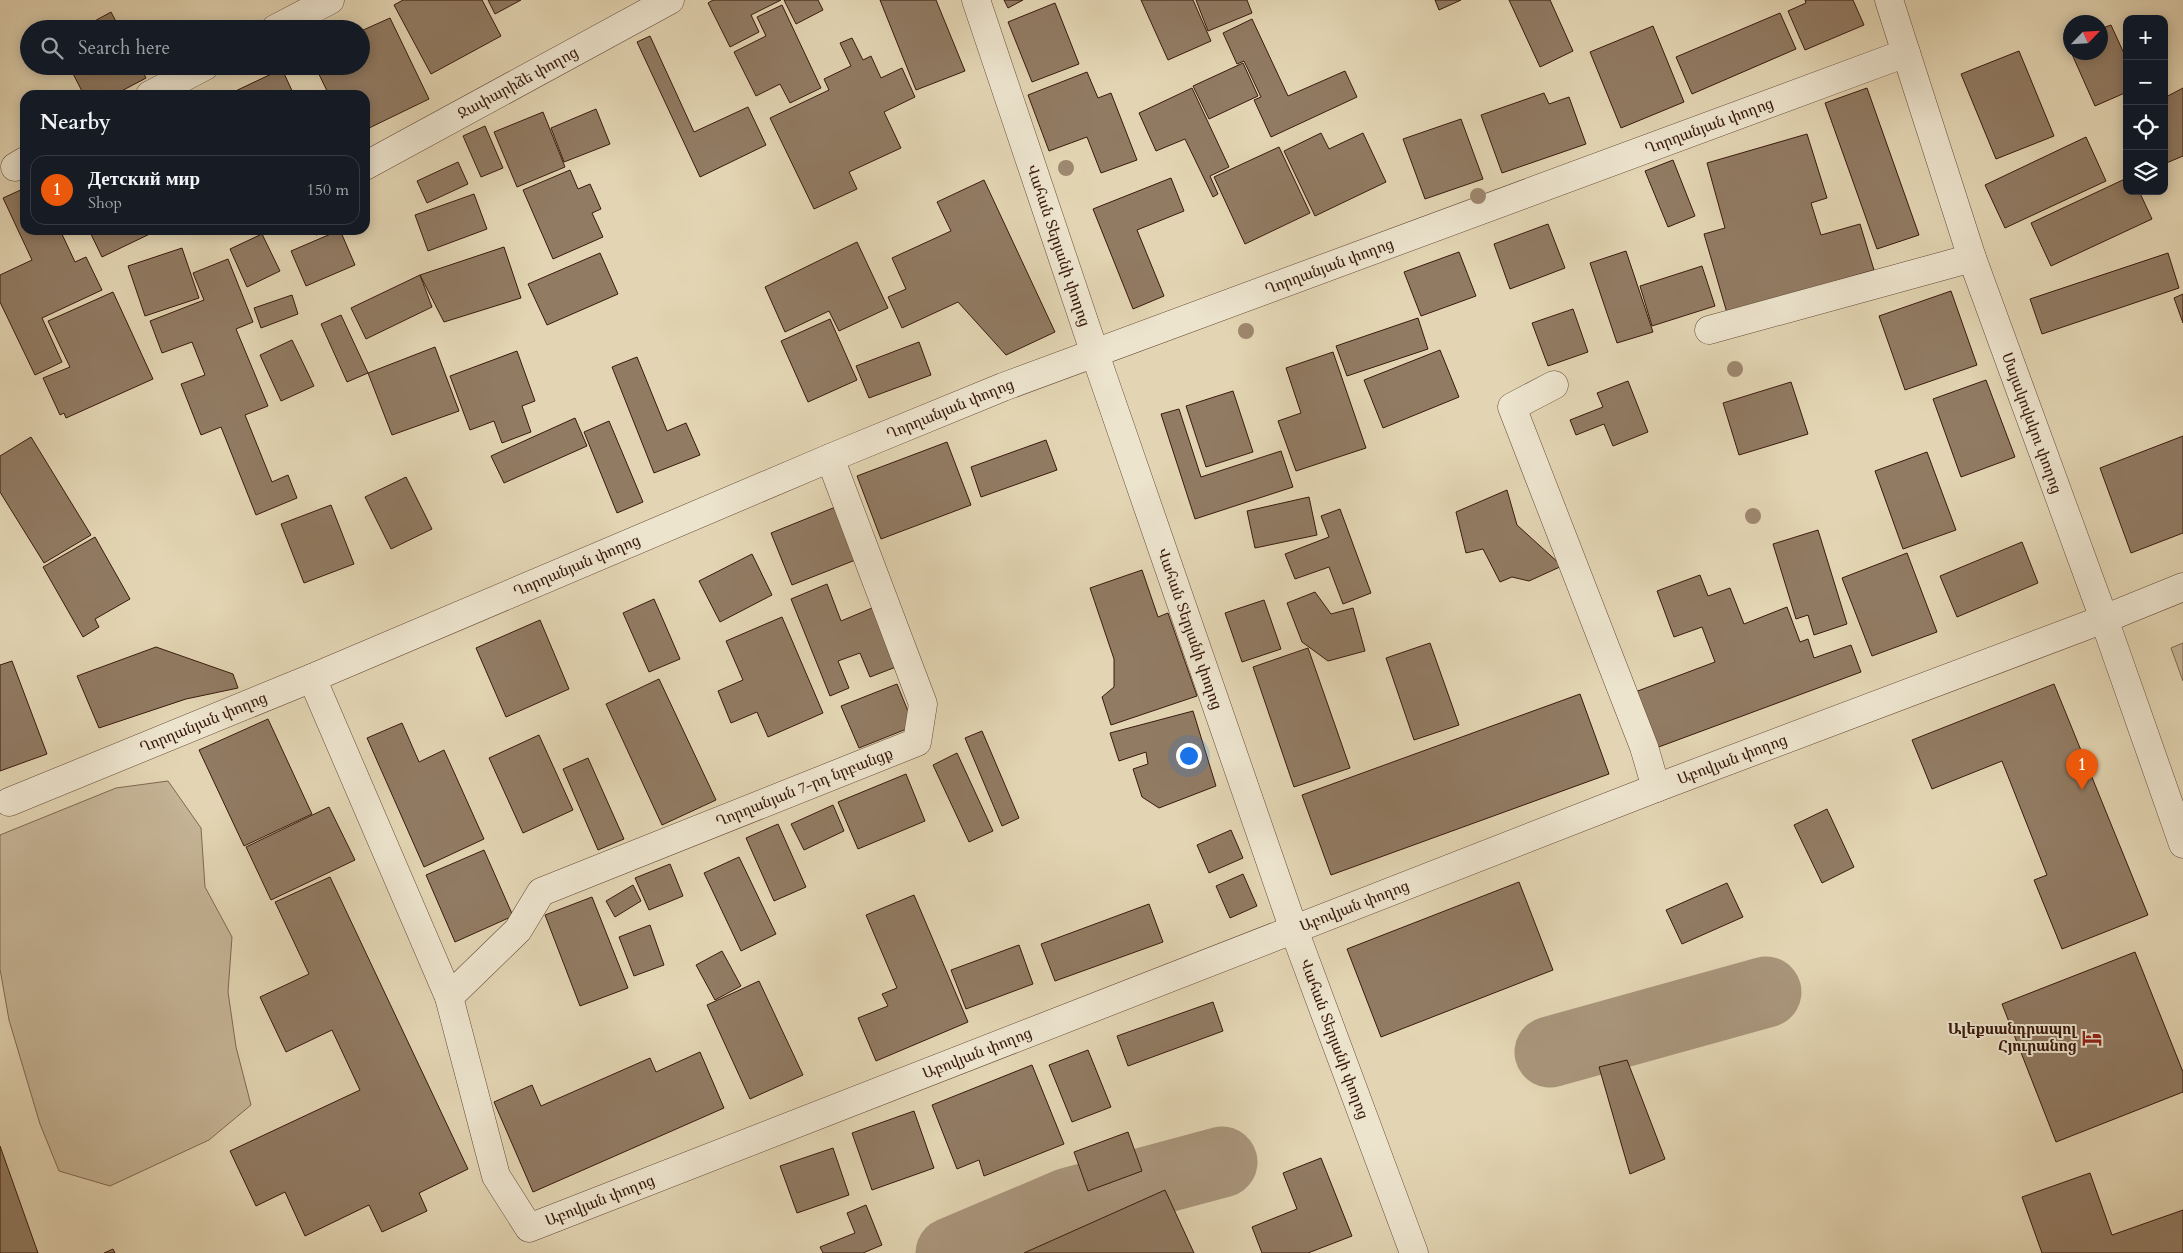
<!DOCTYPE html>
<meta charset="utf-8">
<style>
:root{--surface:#171b24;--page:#242831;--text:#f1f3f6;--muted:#9ea1a6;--line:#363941;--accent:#ea580c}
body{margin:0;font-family:Cardo,"Noto Serif Armenian",serif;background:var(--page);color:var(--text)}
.controls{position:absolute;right:15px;top:15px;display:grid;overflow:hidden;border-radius:10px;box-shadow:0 2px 12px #0003}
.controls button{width:45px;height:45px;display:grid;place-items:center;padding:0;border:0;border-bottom:1px solid var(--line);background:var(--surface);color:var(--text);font:25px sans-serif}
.compass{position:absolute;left:2063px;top:15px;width:45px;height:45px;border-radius:50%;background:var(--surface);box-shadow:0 2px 12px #0003;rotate:65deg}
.you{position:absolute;left:1188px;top:755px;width:18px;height:18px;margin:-12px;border:4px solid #fff;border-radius:50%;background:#1a73e8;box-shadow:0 0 0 8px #1a73e833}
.badge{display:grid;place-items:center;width:32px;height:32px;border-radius:50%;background:var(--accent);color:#fff;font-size:16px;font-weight:700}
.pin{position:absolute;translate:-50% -41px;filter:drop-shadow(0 1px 2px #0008)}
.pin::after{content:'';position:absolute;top:26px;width:18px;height:15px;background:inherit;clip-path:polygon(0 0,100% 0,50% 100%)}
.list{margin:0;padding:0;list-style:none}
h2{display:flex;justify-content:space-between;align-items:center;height:65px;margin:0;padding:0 20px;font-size:21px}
h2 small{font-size:16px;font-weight:400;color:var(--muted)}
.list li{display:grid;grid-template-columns:32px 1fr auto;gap:15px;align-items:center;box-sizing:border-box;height:70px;margin:0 10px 10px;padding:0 10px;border:1px solid var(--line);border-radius:15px}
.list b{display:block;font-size:19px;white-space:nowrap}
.list p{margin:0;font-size:16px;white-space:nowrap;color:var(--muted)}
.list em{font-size:16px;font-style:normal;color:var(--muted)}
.icon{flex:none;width:28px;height:28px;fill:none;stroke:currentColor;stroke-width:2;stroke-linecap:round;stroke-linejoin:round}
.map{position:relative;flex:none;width:2183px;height:1253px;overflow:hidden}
.search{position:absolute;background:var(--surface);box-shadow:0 2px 12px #0003;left:20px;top:20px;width:350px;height:55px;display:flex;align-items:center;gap:12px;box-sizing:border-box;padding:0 18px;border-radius:28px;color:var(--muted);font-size:19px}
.panel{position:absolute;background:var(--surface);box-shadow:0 2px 12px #0003;left:20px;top:90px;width:350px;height:145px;border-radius:15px}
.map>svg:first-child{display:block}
</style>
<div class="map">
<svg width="2183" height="1253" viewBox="0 0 2183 1253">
<rect width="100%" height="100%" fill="#e3d5b3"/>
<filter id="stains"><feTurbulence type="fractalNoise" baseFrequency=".004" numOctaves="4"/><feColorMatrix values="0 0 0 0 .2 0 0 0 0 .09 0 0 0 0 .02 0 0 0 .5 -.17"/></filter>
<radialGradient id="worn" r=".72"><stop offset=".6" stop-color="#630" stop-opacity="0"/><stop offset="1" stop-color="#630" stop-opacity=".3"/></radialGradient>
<!-- green -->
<path fill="#c6b597" stroke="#806852" d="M2183 643V681L2171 648Z
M168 781 201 828 205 887 232 937 228 992 236 1047 251 1105 209 1140 110 1186 59 1171 40 1124 9 1020 0 969V835L116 788Z"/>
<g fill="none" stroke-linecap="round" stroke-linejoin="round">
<!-- river -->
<path stroke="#a9957b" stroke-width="71" d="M1550 1052 1766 992
M951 1253 1069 1203 1222 1162"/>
</g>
<!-- building -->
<path fill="#917b63" stroke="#391a0d" d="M403 0H482L501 36 431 74 394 5Z
M488 0H521L495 14Z
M713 0H781L751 15 759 32 730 47 708 3Z
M784 0H818L823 10 796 24Z
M880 0H936L965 71 916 90Z
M1004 0H1023L1008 8Z
M1141 0H1193L1211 41 1168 60Z
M1196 0H1247L1252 13 1208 31Z
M1435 0H1461L1439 10Z
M1509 0H1550L1573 51 1540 67Z
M1805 0H1853L1864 25 1805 50 1788 11 1806 3Z
M1055 3 1079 64 1032 82 1008 22Z
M782 5 821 88 790 103 780 84 756 96 734 52 766 36 757 17Z
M111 12 120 29H80Z
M1780 13 1796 49 1692 94 1676 57Z
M390 18 429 99 365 130V95H329L315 66H361V31Z
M1252 19 1288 96 1345 71 1357 97 1271 137 1254 100 1261 97 1244 61 1237 64 1223 33Z
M2111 25 2127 60V92L2095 106 2071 52H2100V29Z
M1653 26 1684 102 1621 128 1590 52Z
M650 36 694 132 748 107 766 145 700 177 637 42Z
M852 38 863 60 871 56 881 78 902 68 915 97 884 112 901 148 849 172 857 189 814 209 770 118 829 90 824 79 851 66 840 43Z
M2019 51 2054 136 1996 159 1961 74Z
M1243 63 1258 96 1209 119 1193 86Z
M69 66H140L146 78 114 95H84Z
M282 69 294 95H227Z
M1087 72 1098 98 1111 93 1137 160 1101 173 1087 137 1049 151 1028 95Z
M1192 88 1229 167 1210 176 1218 194 1213 197 1185 139 1156 151 1139 113Z
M1867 88 1919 235 1877 249 1825 103Z
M2183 88V156L2164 164V98Z
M1544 93 1549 104 1569 97 1586 144 1502 173 1481 115Z
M596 109 610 144 564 162 551 128Z
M543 112 565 167 517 187 494 132Z
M1461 119 1483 179 1425 199 1403 139Z
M485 126 503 168 481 177 463 136Z
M1321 133 1329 149 1363 133 1386 182 1315 216 1284 151Z
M1807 134 1827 198 1811 203 1821 235 1860 224 1874 270 1727 313 1704 234 1725 228 1707 163Z
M2086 137 2106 181 2005 228 1985 185Z
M1279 147 1310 213 1245 244 1214 177Z
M1673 160 1695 216 1668 227 1645 171Z
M458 162 468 184 427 203 417 181Z
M570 170 578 189 590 184 601 209 592 213 603 237 553 259 523 190Z
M1171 178 1184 211 1137 230 1164 296 1133 309 1093 209Z
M2127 178V191H2139L2152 219 2051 266 2031 223Z
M984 180 1055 332 1006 355 958 302 902 328 888 297 906 289 892 258 951 231 937 202Z
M25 188V230H60L75 262 86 257 102 290 42 318 62 362 35 375 0 302V275L32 260 3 198Z
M474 194 487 229 428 251 415 215Z
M1548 224 1565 268 1510 289 1494 244Z
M89 230H158L102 257Z
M314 230H331L316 235Z
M340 230 355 265 306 286 291 251Z
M262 234 280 271 247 287 230 249Z
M857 242 888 308 839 331 829 311 785 332 765 287Z
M504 247 521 298 444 322 420 275Z
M182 248 199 298 145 316 128 266Z
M1626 251 1653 332 1617 343 1590 263Z
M1459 252 1476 296 1421 316 1404 272Z
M600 253 618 294 547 325 528 284Z
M2168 253 2179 288 2042 334 2030 299Z
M228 259 253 322 236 329 268 406 245 415 272 482 288 475 297 498 256 515 221 427 201 435 181 384 205 375 192 342 162 353 150 321 204 300 193 273Z
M1702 266 1715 306 1652 326 1640 286Z
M420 275 432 307 366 339 351 308Z
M1951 291 1977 365 1905 390 1879 316Z
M113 292 153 379 66 418 64 413 60 415 43 378 70 367 48 321Z
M2183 294V323L2174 298Z
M292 295 298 314 261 328 254 308Z
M1573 309 1588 352 1548 366 1532 323Z
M341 315 368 373 347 382 321 324Z
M1418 318 1428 349 1347 376 1336 346Z
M830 319 857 380 808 402 781 341Z
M292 340 314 386 281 401 260 355Z
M919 342 931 375 869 398 856 366Z
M435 347 459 411 392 435 368 373Z
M1440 350 1459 397 1383 428 1364 380Z
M517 351 535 401 522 406 531 432 502 443 494 421 470 430 450 376Z
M1333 352 1366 448 1296 471 1278 421 1301 413 1286 368Z
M637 357 667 431 686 423 700 455 654 473 612 367Z
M1986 380 2015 457 1961 477 1933 399Z
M1628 381 1648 432 1613 446 1604 424 1576 435 1570 420 1603 407 1597 393Z
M1791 382 1808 434 1739 455 1723 403Z
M1233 391 1253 452 1206 467 1186 406Z
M1179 409 1201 477 1281 451 1293 487 1195 519 1161 414Z
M575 418 587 446 504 483 491 456Z
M609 421 643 502 617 513 584 432Z
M2183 436V533L2131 553 2100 468Z
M31 437 91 535 44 563 0 492V456Z
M1046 440 1057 470 981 497 971 467Z
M947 442 971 505 881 539 857 476Z
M1927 452 1956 530 1903 549 1875 471Z
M406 477 432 529 391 549 365 497Z
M1507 490 1517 525 1562 566 1529 581 1512 577 1500 582 1483 549 1466 553 1456 512Z
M1309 497 1317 535 1255 548 1247 511Z
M331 505 354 564 304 583 281 524Z
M838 506 858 559 792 585 771 533Z
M1340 509 1371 593 1343 604 1329 567 1295 579 1285 554 1329 537 1321 516Z
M1818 530 1847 624 1814 635 1808 615 1796 619 1773 544Z
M95 537 130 599 95 619 99 627 83 637 43 567Z
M2022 542 2038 583 1957 617 1940 576Z
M1907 553 1937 632 1872 656 1842 578Z
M752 554 772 595 720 622 699 581Z
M1142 570 1158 617 1168 613 1197 696 1111 725 1102 697 1114 687V659L1090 588Z
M1700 575 1708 596 1730 588 1744 624 1787 607 1800 642 1808 639 1814 658 1851 645 1861 672 1656 748 1635 692 1715 662 1702 627 1674 637 1657 591Z
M827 584 841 621 872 608 896 667 870 677 860 653 838 661 849 688 830 696 791 599Z
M1315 592 1331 614 1353 608 1365 651 1328 661 1302 642 1287 603Z
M654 599 680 659 649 672 623 613Z
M1264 600 1281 649 1242 662 1225 613Z
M782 617 823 713 768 737 757 712 731 723 718 691 743 680 726 641Z
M540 620 569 689 506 717 476 648Z
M1430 643 1459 725 1414 740 1386 658Z
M156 647 233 674 238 688 186 699 99 728 77 676Z
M1308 648 1350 768 1294 787 1253 667Z
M12 661 47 754 0 771V665Z
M659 679 716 800 662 825 606 704Z
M897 684 914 726 859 748 841 706Z
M2054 684 2148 915 2062 949 2034 880 2047 875 2002 761 1932 789 1912 740Z
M1580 694 1609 774 1331 875 1302 795Z
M1193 711 1216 786 1159 808 1142 797 1133 769 1148 764 1146 752 1119 761 1110 733Z
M268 719 312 814 244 846 199 750Z
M402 723 419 762 444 750 484 839 424 867 367 738Z
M982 731 1019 818 1002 826 965 738Z
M539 735 573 810 523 833 489 758Z
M957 753 993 831 969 842 933 765Z
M588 758 624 839 598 850 563 769Z
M906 774 925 821 858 849 838 802Z
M833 805 844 831 804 850 791 824Z
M329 807 355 860 271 900 246 847Z
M1827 809 1854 867 1822 883 1794 825Z
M778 824 806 887 774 901 746 838Z
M1231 830 1243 858 1209 873 1197 845Z
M484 850 513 916 455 942 426 875Z
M739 857 776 934 741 951 704 873Z
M670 864 683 896 649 910 635 878Z
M1243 874 1257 906 1230 918 1216 886Z
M330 877 468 1169 419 1193 427 1211 382 1232 369 1205 305 1236 285 1192 256 1206 230 1151 360 1090 332 1030 286 1052 260 997 309 974 275 902Z
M1519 882 1553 970 1381 1037 1347 949Z
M1727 883 1743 917 1682 944 1666 910Z
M633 885 641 901 615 917 606 901Z
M914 895 968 1022 876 1061 858 1018 888 1006 882 994 897 988 866 915Z
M592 897 628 988 580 1006 545 915Z
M1149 904 1163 942 1055 981 1041 944Z
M650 925 664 965 634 976 619 937Z
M1019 945 1033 984 966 1009 951 970Z
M722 951 741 986 715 1000 696 965Z
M2135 952 2183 1072V1092L2056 1142 2002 1004Z
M759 981 803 1075 750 1099 707 1005Z
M1213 1002 1223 1031 1128 1066 1117 1036Z
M1088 1050 1111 1107 1072 1122 1049 1065Z
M700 1052 724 1108 533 1192 494 1102 532 1085 541 1106 650 1058 656 1072Z
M1627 1060 1665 1159 1630 1174 1599 1067Z
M1032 1065 1064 1144 984 1176 979 1160 957 1169 932 1105Z
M914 1111 934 1168 872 1190 852 1133Z
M1128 1132 1142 1171 1088 1191 1074 1152Z
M0 1146 38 1253H0Z
M833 1148 849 1195 797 1213 780 1166Z
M1321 1158 1352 1236 1308 1253H1262L1252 1227 1297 1209 1283 1173Z
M2090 1173 2112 1235 2183 1210V1253H2042L2022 1197Z
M1165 1190 1194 1253H1024Z
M866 1205 882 1245 863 1253H823L820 1247 855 1233 847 1213Z
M113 1249 115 1253H104Z"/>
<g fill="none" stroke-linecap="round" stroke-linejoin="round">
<defs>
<g id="minor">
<path d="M275 29 330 0"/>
<path d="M150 95 205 66"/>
<path id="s1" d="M365 166 670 0"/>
<path d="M15 167 25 161"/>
<path d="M1709 330 1972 258"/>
<path d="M1554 385 1512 407 1644 747 1656 788"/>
<path id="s2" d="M312 678 449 997 496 1176 529 1228 1656 788 2104 619 1972 258 1889 0"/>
<path id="s3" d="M9 802 312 678 830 458 1003 387 1906 53"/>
<path id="s4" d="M449 997 518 930 541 892 917 742 923 704 830 458"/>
</g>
<g id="tertiary">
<path id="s5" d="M976 0 1095 354 1294 930 1414 1253"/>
<path d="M2183 587 2104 619 2183 844"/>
</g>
</defs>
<!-- minor casing -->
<use href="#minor" stroke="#644936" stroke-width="29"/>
<!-- tertiary casing -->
<use href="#tertiary" stroke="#644936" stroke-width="29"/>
<!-- minor -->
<use href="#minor" stroke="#ede4ce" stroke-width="28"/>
<!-- tertiary -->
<use href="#tertiary" stroke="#ede4ce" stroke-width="28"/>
</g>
<!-- trees -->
<g fill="#9d876e">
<circle cx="1066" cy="168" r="8"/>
<circle cx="1478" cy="196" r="8"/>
<circle cx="1246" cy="331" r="8"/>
<circle cx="1735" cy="369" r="8"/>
<circle cx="1753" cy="516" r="8"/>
</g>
<!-- icons -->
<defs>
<symbol id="hotel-bare" viewBox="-9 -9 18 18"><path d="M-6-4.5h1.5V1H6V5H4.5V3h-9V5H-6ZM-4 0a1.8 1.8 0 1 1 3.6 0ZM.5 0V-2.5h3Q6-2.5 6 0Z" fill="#8f2418" stroke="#ede4ce" stroke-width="2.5" paint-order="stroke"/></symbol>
</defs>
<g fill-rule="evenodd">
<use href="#hotel-bare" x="2078" y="1024" width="28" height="28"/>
</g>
<g text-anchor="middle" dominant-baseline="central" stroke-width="4" stroke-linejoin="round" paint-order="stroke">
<!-- street labels -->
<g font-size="15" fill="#391a0d" stroke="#ede4ce">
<text stroke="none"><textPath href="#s1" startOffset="174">Ջափարիձե փողոց</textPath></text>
<text stroke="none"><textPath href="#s3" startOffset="1830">Ղորղանյան փողոց</textPath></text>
<text stroke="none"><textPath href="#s5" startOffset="259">Վահան Տերյանի փողոց</textPath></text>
<text stroke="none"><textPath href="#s3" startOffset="1425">Ղորղանյան փողոց</textPath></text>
<text stroke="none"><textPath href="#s3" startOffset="1020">Ղորղանյան փողոց</textPath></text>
<text transform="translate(2032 423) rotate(70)">Մայակովսկու փողոց</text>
<text stroke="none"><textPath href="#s3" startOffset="615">Ղորղանյան փողոց</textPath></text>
<text stroke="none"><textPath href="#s5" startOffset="664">Վահան Տերյանի փողոց</textPath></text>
<text stroke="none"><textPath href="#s3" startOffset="210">Ղորղանյան փողոց</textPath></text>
<text stroke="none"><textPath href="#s2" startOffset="1885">Աբովյան փողոց</textPath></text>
<text stroke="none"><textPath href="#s4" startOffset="424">Ղորղանյան 7-րդ նրբանցք</textPath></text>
<text stroke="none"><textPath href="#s2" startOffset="1480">Աբովյան փողոց</textPath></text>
<text stroke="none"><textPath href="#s5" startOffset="1099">Վահան Տերյանի փողոց</textPath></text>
<text stroke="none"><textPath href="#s2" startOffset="1075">Աբովյան փողոց</textPath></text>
<text stroke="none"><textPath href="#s2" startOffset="670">Աբովյան փողոց</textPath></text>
</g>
<!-- poi labels -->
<g font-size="15" font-weight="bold" fill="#391a0d" stroke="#ede4ce" text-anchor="end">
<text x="2077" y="1029">Ալեքսանդրապոլ<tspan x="2077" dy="17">Հյուրանոց</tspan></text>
</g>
</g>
<rect width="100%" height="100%" filter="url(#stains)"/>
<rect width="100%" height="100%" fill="url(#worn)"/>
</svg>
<div class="controls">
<button>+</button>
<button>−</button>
<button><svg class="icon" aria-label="locate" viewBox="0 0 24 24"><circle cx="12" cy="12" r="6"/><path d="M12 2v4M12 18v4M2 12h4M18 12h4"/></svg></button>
<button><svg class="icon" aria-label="layers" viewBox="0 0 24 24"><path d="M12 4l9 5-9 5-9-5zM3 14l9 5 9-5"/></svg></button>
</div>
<svg class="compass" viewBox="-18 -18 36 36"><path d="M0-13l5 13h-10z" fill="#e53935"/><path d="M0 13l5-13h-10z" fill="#9ea1a6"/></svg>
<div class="you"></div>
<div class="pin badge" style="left:2082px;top:790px">1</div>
<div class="search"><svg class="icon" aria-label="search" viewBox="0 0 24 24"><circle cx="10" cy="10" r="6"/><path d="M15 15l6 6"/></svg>Search here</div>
<section class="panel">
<h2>Nearby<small></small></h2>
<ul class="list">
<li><span class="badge">1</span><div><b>Детский мир</b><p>Shop</p></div><em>150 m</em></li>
</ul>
</section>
</div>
